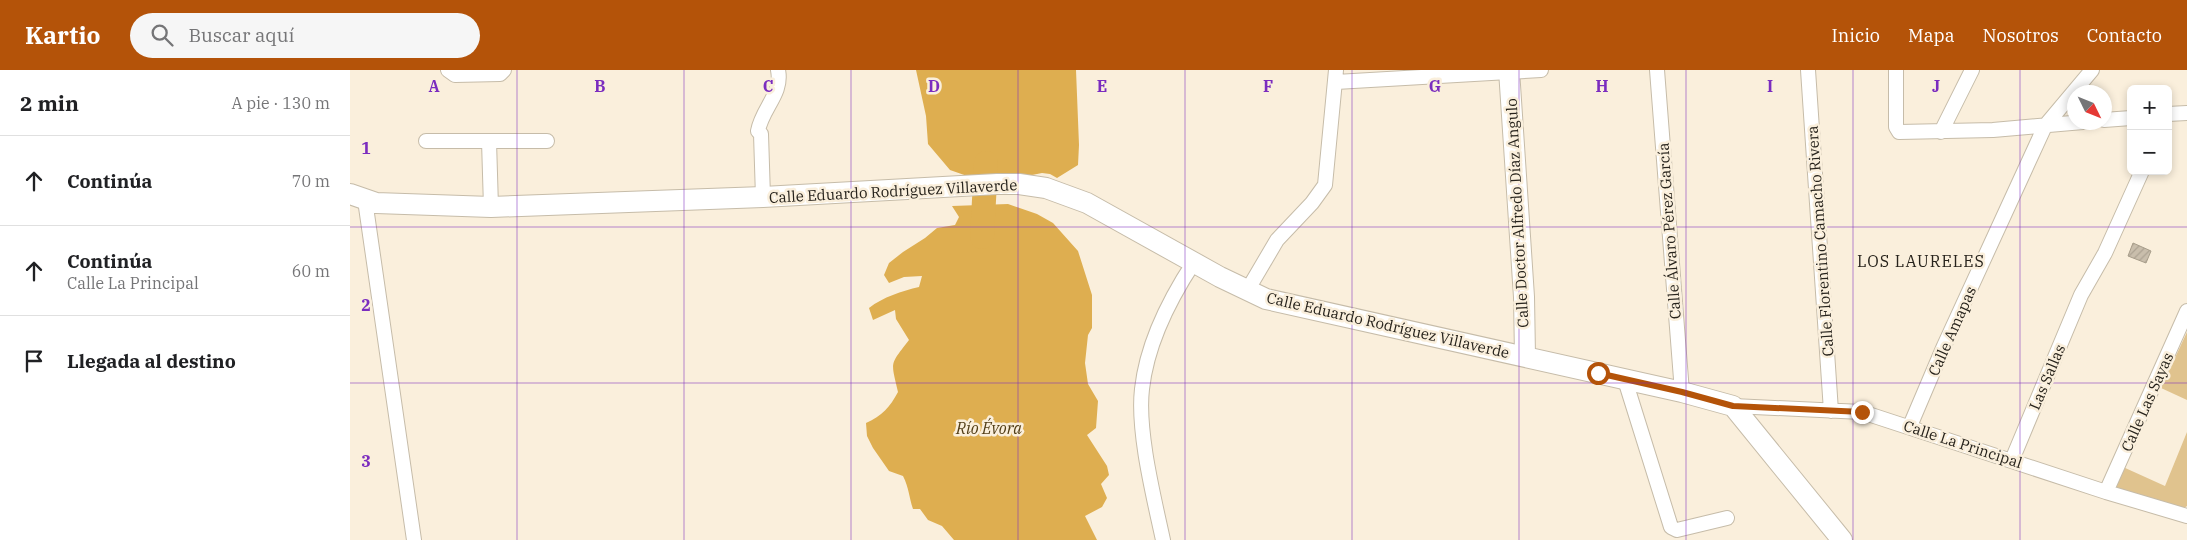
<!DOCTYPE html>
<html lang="es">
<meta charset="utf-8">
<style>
:root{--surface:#fff;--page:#f6f6f6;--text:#202124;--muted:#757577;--line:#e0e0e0;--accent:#b45309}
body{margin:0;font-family:"IBM Plex Serif",serif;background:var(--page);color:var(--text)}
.controls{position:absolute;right:15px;top:15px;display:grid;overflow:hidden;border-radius:8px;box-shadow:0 2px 8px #0003}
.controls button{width:45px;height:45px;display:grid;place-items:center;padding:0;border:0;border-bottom:1px solid var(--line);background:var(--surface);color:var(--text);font:25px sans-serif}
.compass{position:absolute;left:1717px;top:15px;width:45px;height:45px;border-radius:50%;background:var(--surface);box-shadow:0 2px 8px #0003;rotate:133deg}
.stop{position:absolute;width:15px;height:15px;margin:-11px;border:4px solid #b45309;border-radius:50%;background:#fff}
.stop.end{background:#b45309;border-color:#fff;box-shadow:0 1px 5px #0008}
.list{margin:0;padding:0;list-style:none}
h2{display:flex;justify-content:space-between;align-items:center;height:65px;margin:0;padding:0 20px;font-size:21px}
h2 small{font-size:16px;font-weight:400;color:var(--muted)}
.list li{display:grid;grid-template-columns:32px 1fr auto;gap:15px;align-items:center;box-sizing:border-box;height:90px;padding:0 20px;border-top:1px solid var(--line)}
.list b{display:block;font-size:19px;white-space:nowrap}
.list p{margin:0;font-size:16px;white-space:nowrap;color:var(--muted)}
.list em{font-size:16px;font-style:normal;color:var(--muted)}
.icon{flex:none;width:28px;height:28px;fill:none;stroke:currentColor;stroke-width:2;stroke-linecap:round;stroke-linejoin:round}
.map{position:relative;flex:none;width:1837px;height:470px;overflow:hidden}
header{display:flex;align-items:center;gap:30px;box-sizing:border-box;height:70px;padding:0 25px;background:var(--accent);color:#fff}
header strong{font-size:24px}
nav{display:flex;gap:28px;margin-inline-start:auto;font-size:18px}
.search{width:350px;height:45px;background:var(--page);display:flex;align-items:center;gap:12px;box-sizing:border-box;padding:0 18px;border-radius:28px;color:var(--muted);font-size:19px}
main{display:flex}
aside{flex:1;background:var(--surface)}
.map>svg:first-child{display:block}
</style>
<header>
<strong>Kartio</strong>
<div class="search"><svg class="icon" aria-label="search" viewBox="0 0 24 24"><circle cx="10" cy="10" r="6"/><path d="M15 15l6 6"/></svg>Buscar aquí</div>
<nav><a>Inicio</a><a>Mapa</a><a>Nosotros</a><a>Contacto</a></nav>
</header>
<main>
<aside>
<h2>2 min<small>A pie · 130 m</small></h2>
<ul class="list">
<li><svg class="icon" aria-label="ahead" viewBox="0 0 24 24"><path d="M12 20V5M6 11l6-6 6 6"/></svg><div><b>Continúa</b></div><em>70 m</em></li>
<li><svg class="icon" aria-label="ahead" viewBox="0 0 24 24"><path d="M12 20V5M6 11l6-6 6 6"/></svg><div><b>Continúa</b><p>Calle La Principal</p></div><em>60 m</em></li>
<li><svg class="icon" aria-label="arrive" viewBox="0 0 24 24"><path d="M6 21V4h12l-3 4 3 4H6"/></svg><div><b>Llegada al destino</b></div></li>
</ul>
</aside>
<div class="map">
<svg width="1837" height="470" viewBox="0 0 1837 470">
<defs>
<pattern id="building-hatch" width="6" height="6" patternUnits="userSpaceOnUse" patternTransform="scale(1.25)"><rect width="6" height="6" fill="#c9beac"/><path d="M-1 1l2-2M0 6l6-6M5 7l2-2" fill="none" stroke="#ada393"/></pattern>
</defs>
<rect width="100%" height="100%" fill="#faefdc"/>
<!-- green -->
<path fill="#e0c38e" d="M1837 262V330L1811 318Z
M1837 362V436L1831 440 1763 420 1773 397 1815 416Z"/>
<!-- water -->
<path fill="#deae50" d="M566 0H726L729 75 728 95 707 108 700 104 692 103 677 106 662 103 653 107H620L600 100 578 74 576 46Z
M658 134 687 144 703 153 728 181 742 225V258L738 265 735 293 738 314 748 331 746 358 737 365 757 396 759 405 751 414 757 428 752 437 735 446 747 470H604L592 456 578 450 570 439H563C559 427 559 418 553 406L539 401 523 378 517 366 516 353C532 346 540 337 548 322 541 291 539 296 559 270L546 249 545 240 523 250 519 238C533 227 552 221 569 217L572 206 554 207 539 213 534 205 539 193 553 182 575 168 587 158 605 155 609 147 602 136Z"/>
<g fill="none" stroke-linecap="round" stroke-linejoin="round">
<!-- river -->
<path stroke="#deae50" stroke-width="24" d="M632 167 636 93"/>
</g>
<!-- building -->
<path fill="url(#building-hatch)" stroke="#a79d8a" d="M1783 173 1801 181 1796 193 1778 186Z"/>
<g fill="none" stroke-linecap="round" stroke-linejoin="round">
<defs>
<path id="street" d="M98 0 105 5 150 4 154 0
M1307 0 1332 322
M1458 0 1481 341
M1546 0V57L1549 62 1643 60 1733 52
M986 12 1191 0
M1818 44 1837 43
M1754 50 1781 48
M1591 62 1622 0
M76 71H197
M139 71 141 137
M413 127 411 64 408 61C412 38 433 24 428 0
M15 130 64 470
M897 221 927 170 962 133 975 115 986 0
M1275 310 1321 457 1327 460 1377 448
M1383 336 1512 342 1756 422 1837 446
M1560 356 1594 276 1695 56 1742 0
M1662 390 1731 225 1755 183 1792 101
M1756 422 1837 241
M813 470C804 428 787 361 792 319 797 273 819 230 844 192"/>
<path id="secondary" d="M1159 0 1174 227 1175 286
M0 124 26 133 141 137 413 127 647 114H669L696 118 737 133 870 207 916 229 1332 322 1383 336 1492 470"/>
</defs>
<!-- street casing -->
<use href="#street" stroke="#c6bca9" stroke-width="16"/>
<!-- secondary casing -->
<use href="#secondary" stroke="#c6bca9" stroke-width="22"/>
<!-- street -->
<use href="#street" stroke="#fff" stroke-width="14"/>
<!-- secondary -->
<use href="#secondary" stroke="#fff" stroke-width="20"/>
</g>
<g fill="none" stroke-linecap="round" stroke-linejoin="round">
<!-- route -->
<path stroke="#b45309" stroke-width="6" d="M1248 303 1332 322 1383 336 1512 342"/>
</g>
<!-- grid -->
<path fill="none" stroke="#7b2cbf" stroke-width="1" stroke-opacity="0.55" d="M167 0V470M334 0V470M501 0V470M668 0V470M835 0V470M1002 0V470M1169 0V470M1336 0V470M1503 0V470M1670 0V470M0 157H1837M0 313H1837"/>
<g text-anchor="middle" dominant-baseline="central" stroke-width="5" stroke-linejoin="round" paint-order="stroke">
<!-- street labels -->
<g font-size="15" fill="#27231c" stroke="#faefdc">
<text transform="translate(543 121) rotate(-3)">Calle Eduardo Rodríguez Villaverde</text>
<text transform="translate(1167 143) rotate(-93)">Calle Doctor Alfredo Díaz Angulo</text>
<text transform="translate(1319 161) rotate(-94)">Calle Álvaro Pérez García</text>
<text transform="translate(1470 171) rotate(-94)">Calle Florentino Camacho Rivera</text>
<text transform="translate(1038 255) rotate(13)">Calle Eduardo Rodríguez Villaverde</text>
<text transform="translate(1602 261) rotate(-66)">Calle Amapas</text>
<text transform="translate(1697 307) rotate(-67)">Las Sallas</text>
<text transform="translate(1797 332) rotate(-66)">Calle Las Sayas</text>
<text transform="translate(1613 374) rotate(18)">Calle La Principal</text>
</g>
<!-- neighbourhood labels -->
<g font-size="16" letter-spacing="1" fill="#27231c" stroke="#faefdc">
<text x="1571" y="191">LOS LAURELES</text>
</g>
<!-- water labels -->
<g font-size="16" font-style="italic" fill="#513d16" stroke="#faefdc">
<text x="639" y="358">Río Évora</text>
</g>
</g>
<g font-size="16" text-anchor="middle" font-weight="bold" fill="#7b2cbf" stroke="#faefdc" stroke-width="5" stroke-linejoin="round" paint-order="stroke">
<text x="84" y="22">A</text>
<text x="250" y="22">B</text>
<text x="418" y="22">C</text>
<text x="584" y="22">D</text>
<text x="752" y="22">E</text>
<text x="918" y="22">F</text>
<text x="1085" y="22">G</text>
<text x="1252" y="22">H</text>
<text x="1420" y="22">I</text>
<text x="1586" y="22">J</text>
<text x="16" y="84">1</text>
<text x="16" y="241">2</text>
<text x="16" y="397">3</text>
</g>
</svg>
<div class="controls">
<button>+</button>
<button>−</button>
</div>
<svg class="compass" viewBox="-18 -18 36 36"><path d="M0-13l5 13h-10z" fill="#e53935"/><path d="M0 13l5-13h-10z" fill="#757577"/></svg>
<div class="stop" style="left:1248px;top:303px"></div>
<div class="stop end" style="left:1512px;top:342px"></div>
</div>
</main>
